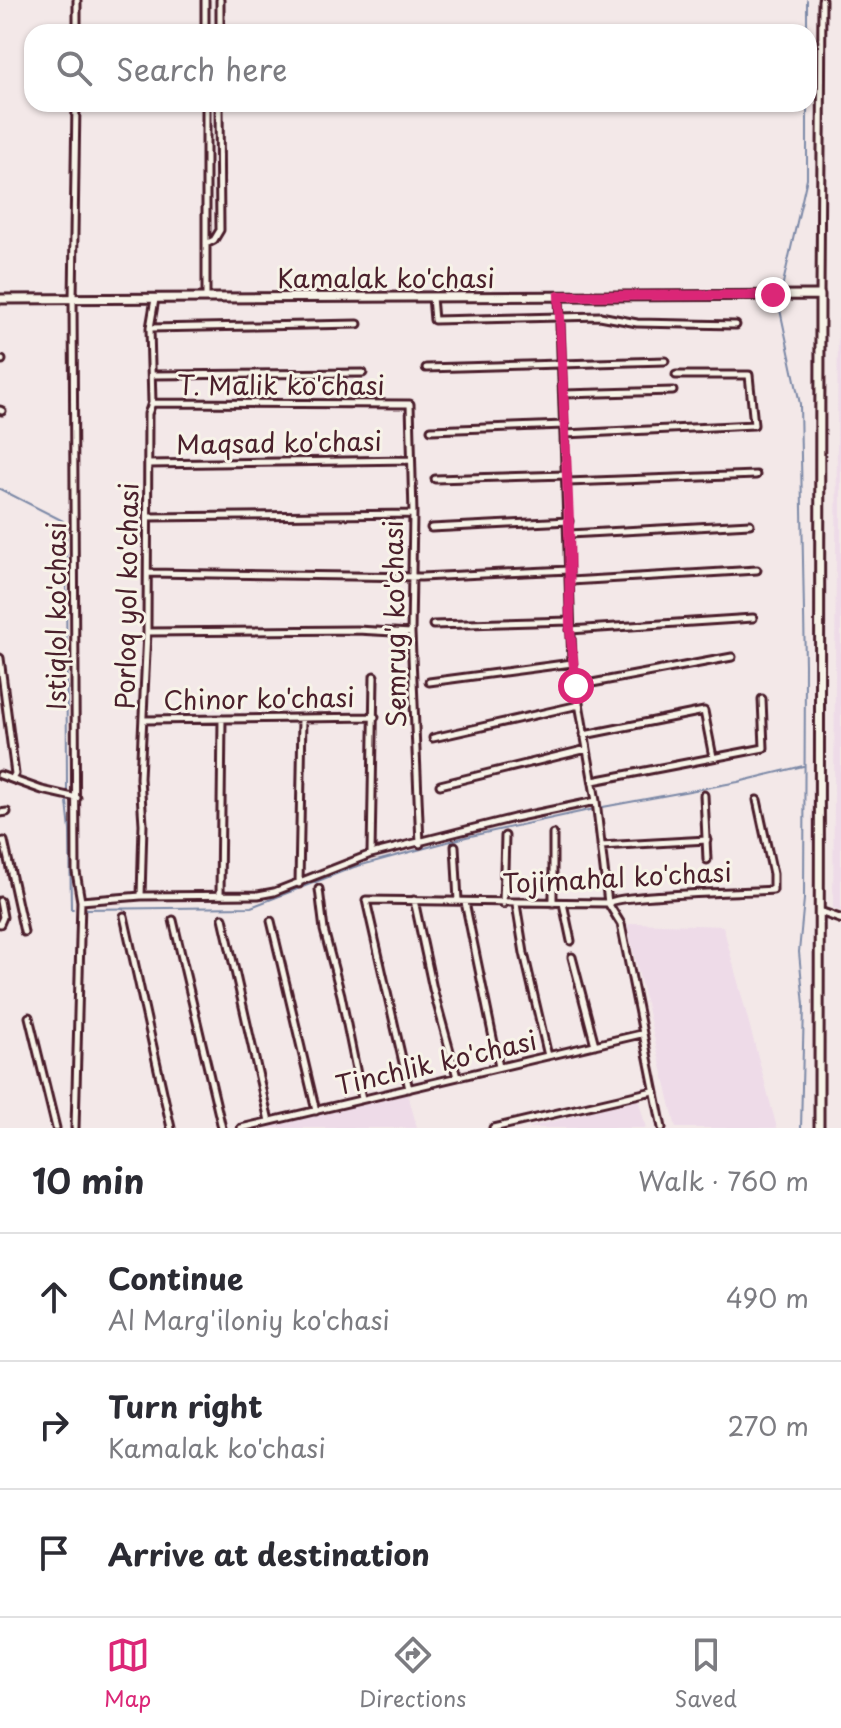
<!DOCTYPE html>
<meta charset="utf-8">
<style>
:root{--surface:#fff;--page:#f2f2f3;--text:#2b2b33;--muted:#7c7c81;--line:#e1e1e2;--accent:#db2777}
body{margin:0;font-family:"Playpen Sans",sans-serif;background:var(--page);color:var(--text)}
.stop{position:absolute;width:24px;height:24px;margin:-18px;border:6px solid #db2777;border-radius:50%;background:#fff}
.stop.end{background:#db2777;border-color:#fff;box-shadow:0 2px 8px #0008}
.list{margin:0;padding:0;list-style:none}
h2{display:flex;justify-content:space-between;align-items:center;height:104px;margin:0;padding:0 32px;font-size:34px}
h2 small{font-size:26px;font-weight:400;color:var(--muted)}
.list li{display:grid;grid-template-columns:52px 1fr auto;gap:24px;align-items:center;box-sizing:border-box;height:128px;padding:0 32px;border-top:2px solid var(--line)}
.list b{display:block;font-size:30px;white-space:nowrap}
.list p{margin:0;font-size:26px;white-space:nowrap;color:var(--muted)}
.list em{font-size:26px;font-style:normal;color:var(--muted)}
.icon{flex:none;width:44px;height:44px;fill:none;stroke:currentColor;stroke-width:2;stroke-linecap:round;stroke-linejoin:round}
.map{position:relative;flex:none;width:841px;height:1128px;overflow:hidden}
.search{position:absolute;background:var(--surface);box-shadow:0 2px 6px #0004;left:24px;right:24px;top:24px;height:88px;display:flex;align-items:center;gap:20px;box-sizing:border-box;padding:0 28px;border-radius:24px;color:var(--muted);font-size:30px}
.sheet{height:488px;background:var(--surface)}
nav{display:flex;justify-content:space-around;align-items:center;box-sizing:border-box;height:112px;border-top:2px solid var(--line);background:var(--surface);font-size:22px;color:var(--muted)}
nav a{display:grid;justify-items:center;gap:4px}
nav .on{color:var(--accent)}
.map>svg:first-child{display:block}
</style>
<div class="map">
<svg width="841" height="1128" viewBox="0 0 841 1128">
<rect width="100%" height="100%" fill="#f3e8e8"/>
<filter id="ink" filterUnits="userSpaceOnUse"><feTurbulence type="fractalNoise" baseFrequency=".0125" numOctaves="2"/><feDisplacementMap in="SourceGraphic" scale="16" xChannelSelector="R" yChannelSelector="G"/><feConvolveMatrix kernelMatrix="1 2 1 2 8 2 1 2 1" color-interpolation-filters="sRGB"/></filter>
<g filter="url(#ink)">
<!-- built -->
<path fill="#eedbe8" d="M838 319H841V911L833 908Z
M635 923 723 926 777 1128H676L627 925Z
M408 1094 417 1128H268V1127Z
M638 1098 646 1128H526L570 1117Z"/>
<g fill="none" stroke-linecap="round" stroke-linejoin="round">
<!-- stream -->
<path stroke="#7c89a7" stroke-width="2" d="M807 0V32
M781 292 807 178V104
M780 298 779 305 800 404 805 665 804 899 799 952 804 1005 801 1128
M0 489 63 521 66 526 67 792
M67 802 70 831 71 909H73
M603 807 738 782 803 766
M82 909 251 907 354 867 466 837 594 809"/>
<defs>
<path id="minor" d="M205 0V32
M77 32V0
M220 32V0
M206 104V298
M206 244 214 240 220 230 219 104
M820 295 822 0
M559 296 572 663 596 801 608 903 621 924 662 1128
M432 297 434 320 600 316 637 323 736 325
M150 328 358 324
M0 360H2
M426 368 665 361
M152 375 363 373
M564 394 673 391
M152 403 410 404 413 514 411 633 420 844
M0 410 2 411
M431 430 564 425
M565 434 754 425 749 375H676
M148 464 411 460
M435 479 566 475
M567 482 756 475
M149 517 413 514
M431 528 569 521
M569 534 750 524
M148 573 421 577 569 570
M570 581 757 570
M433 625 570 621
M570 630 753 618
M147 632 357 630 411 633
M0 658 15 774 12 779
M429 682 572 663
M576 686 732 657
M144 720 375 717
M584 735 704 711 713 757
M433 738 579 705
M0 775 42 790 77 798
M593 781 764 748 762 699
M440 785 587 749
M704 795 707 860
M0 813 7 812
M0 842 4 841 24 932
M455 846 458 901
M601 846 707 840
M371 854 374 676
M299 884 302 718
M319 889 324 930 341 995 362 1099
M220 895 222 719
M141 896 143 824 140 778 147 632 148 414 152 403 150 328 155 299
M414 900 433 989 457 1077
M0 901 3 917 0 924
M81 901 141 896 258 895 274 892 371 854 514 818 596 801
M465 902 499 1067
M553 903V834
M563 903 571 941
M503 904 505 836
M516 904 524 953 548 1056
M124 916 171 1128
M223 918 269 1121
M173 920 222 1128
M271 921 316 1111
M572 957 595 1045
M29 1017 56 1128
M409 1089 366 900 608 903C620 894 748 892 773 890V874L757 800
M75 1128 81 901 76 872 73 299 76 104
M241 1128 641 1034
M493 1128 653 1091"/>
<path id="tertiary" d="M821 912 841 919"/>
<path id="secondary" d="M0 299 820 295 819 1128"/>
</defs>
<!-- minor casing -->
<use href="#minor" stroke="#4a1f2b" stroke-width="11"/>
<!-- tertiary casing -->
<use href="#tertiary" stroke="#4a1f2b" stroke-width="12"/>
<!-- secondary casing -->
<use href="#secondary" stroke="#4a1f2b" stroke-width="13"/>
<!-- minor -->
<use href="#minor" stroke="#f7f3e8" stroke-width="5"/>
<!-- tertiary -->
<use href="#tertiary" stroke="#f7f3e8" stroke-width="6"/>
<!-- secondary -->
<use href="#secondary" stroke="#f7f3e8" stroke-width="7"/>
</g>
</g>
<g fill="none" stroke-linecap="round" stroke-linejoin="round" filter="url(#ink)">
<!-- route -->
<path stroke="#db2777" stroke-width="10" d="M576 686 570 630 569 521 559 296 773 295"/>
</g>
<g text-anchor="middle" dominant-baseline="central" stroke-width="6" stroke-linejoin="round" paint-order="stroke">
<!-- street labels -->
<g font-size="26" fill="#4a1f2b" stroke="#f7f3e8">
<text x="386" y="277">Kamalak ko'chasi</text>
<text x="281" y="384">T. Malik ko'chasi</text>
<text transform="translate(279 442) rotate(-1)">Maqsad ko'chasi</text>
<text transform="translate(126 596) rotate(-89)">Porloq yol ko'chasi</text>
<text transform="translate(55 616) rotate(-90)">Istiqlol ko'chasi</text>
<text transform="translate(394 624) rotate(-91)">Semrug' ko'chasi</text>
<text transform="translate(259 698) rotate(-1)">Chinor ko'chasi</text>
<text transform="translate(617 877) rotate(-3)">Tojimahal ko'chasi</text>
<text transform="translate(436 1062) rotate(-13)">Tinchlik ko'chasi</text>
</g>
</g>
</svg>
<div class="stop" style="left:576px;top:686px"></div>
<div class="stop end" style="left:773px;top:295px"></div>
<div class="search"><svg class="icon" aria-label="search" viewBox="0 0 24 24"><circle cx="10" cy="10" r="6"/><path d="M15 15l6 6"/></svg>Search here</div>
</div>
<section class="sheet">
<h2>10 min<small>Walk · 760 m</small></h2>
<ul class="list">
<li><svg class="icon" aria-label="ahead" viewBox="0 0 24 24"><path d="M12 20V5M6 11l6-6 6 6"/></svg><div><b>Continue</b><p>Al Marg'iloniy ko'chasi</p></div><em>490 m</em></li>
<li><svg class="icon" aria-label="right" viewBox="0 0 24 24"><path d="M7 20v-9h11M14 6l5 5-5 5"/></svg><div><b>Turn right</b><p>Kamalak ko'chasi</p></div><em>270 m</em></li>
<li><svg class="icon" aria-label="arrive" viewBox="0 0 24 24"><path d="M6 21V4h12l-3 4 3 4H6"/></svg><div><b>Arrive at destination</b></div></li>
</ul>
</section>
<nav>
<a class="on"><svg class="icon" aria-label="map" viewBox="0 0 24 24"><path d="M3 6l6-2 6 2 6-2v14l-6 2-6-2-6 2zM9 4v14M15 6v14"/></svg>Map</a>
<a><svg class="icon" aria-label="directions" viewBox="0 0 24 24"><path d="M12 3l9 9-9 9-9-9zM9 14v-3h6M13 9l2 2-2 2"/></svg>Directions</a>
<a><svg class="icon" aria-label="saved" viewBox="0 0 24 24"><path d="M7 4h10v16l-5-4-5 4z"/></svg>Saved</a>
</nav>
